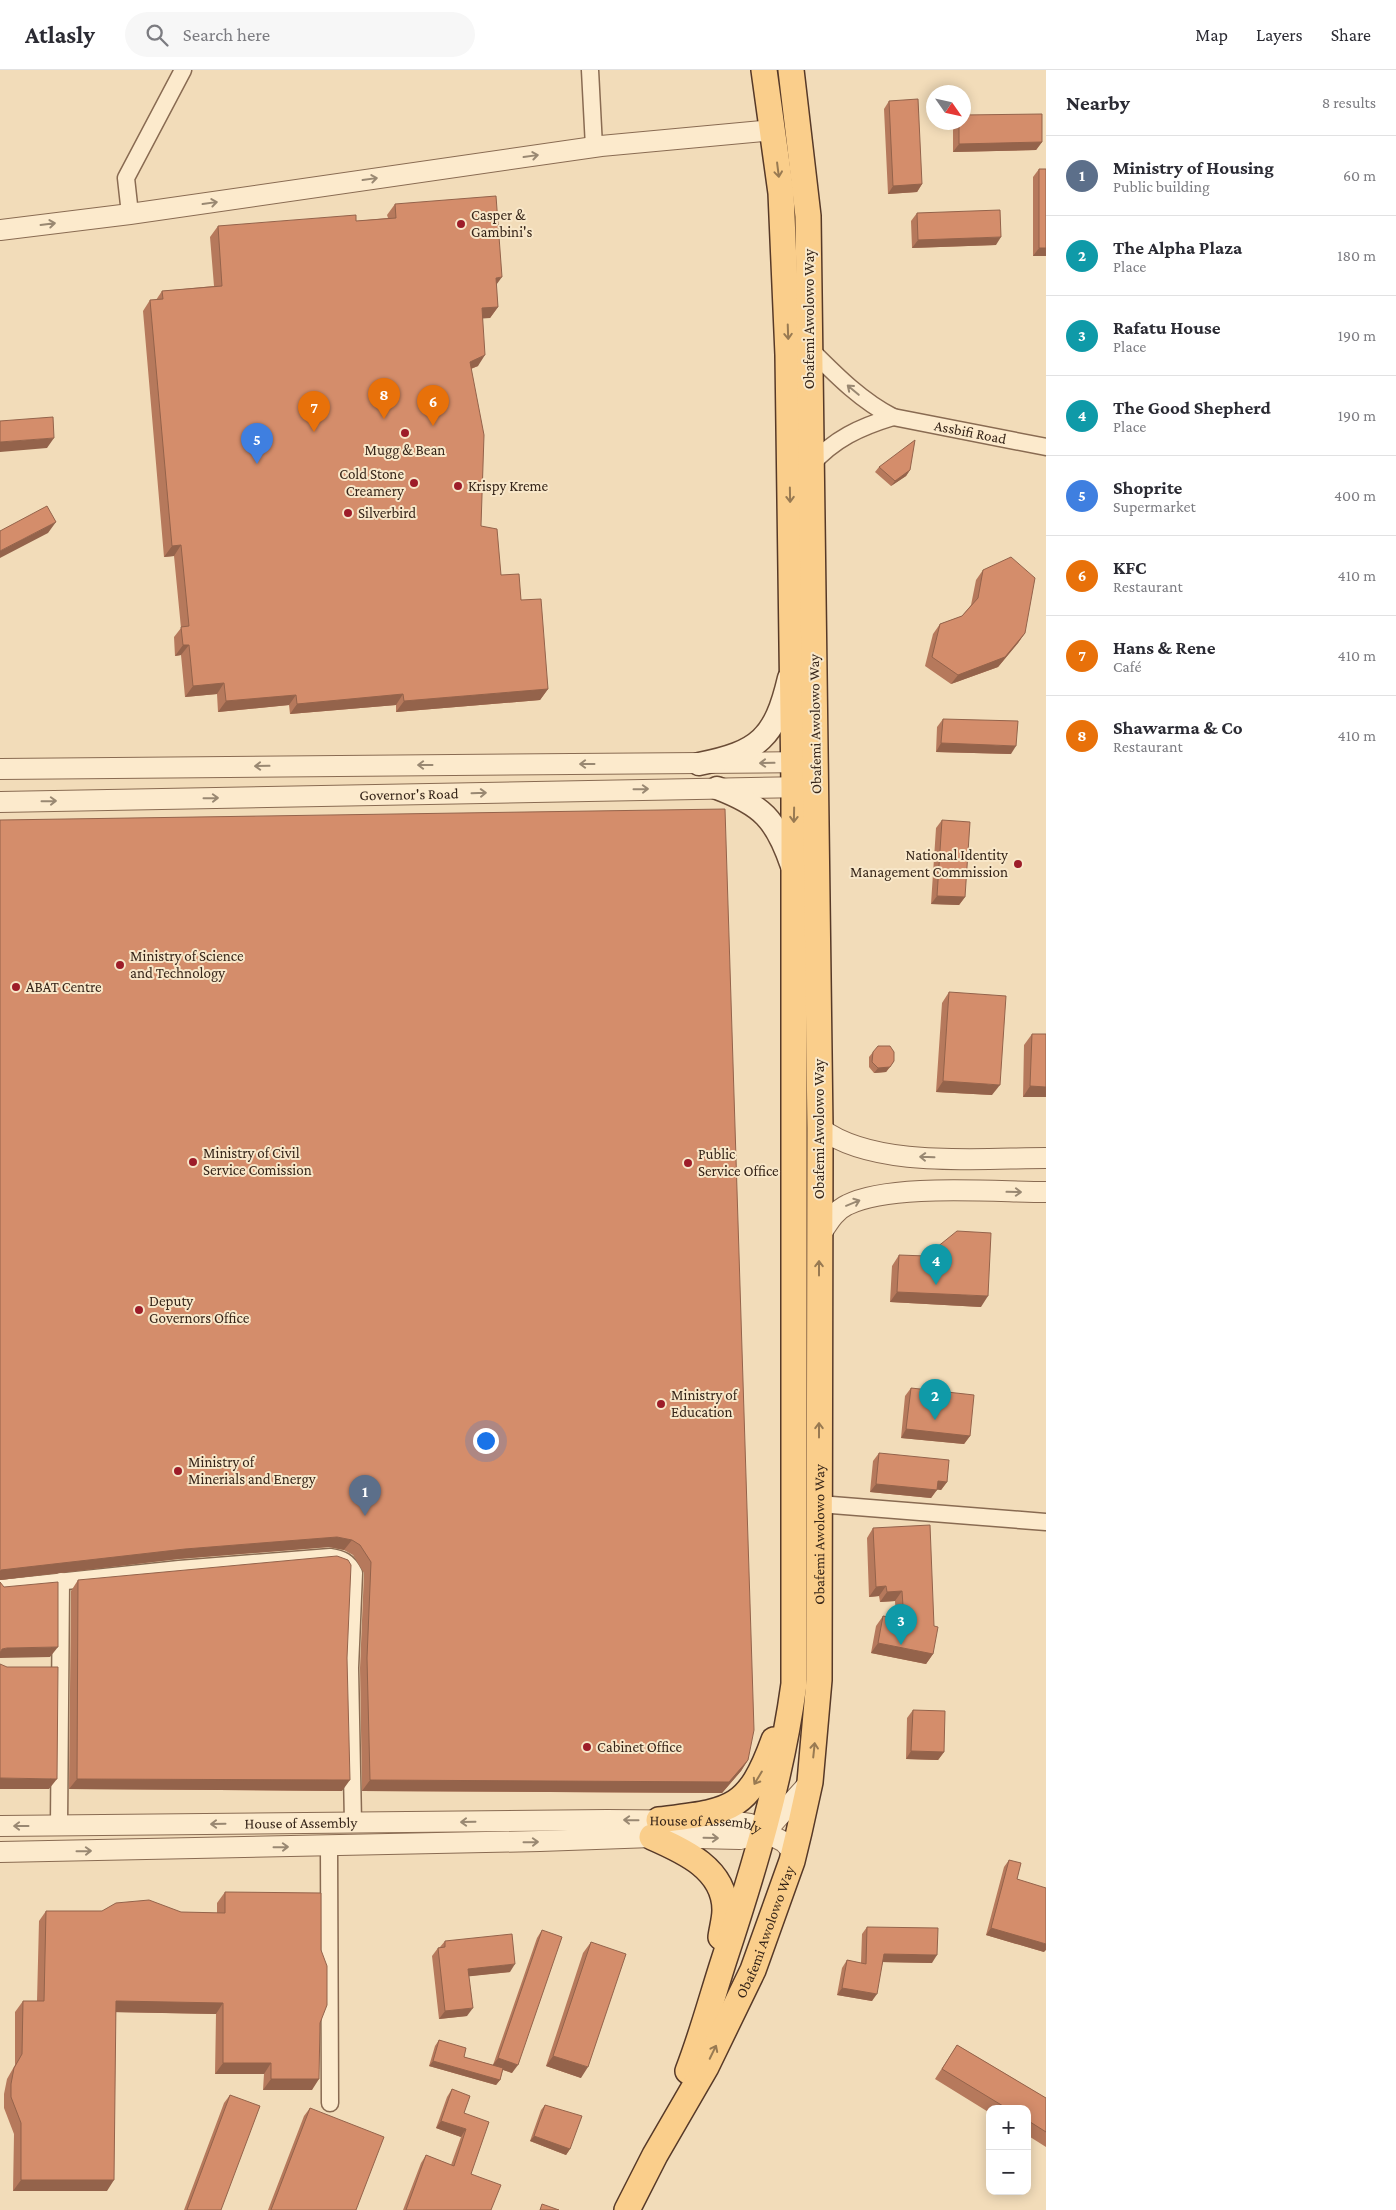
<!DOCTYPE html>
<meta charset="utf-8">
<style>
:root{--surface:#fff;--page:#f7f7f7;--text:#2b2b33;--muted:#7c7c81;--line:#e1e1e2;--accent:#0b8043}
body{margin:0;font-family:"Crimson Pro",serif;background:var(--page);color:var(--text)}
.controls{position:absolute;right:15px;bottom:15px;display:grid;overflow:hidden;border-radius:10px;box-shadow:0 2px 12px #0003}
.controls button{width:45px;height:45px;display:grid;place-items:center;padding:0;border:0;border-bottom:1px solid var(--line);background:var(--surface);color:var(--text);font:25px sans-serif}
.compass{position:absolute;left:926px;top:15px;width:45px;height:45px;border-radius:50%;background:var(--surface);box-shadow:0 2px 12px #0003;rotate:124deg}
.you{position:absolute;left:485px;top:1370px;width:18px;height:18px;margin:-12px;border:4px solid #fff;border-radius:50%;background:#1a73e8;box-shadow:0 0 0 8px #1a73e833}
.badge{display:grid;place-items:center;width:32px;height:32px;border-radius:50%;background:var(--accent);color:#fff;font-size:16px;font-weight:700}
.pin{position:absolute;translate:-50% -41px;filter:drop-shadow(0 1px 2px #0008)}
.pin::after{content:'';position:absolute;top:26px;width:18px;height:15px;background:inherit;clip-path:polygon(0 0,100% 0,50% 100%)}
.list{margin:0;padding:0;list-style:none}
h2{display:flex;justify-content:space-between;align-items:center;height:65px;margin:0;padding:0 20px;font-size:21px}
h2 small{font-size:16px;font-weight:400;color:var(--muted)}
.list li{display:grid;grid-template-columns:32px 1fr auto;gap:15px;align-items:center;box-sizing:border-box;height:80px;padding:0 20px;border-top:1px solid var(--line)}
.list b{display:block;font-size:19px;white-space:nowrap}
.list p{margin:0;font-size:16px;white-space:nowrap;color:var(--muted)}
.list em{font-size:16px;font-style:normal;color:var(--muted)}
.icon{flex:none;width:28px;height:28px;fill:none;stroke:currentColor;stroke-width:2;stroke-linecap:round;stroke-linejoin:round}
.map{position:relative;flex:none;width:1046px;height:2140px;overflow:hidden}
header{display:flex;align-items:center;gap:30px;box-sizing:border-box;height:70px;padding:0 25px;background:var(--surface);border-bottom:1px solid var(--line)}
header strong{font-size:24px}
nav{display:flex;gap:28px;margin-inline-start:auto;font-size:18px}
.search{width:350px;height:45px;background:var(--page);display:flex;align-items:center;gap:12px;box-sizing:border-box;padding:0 18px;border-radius:28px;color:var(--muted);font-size:19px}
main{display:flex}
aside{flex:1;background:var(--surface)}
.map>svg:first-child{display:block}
</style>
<header>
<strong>Atlasly</strong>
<div class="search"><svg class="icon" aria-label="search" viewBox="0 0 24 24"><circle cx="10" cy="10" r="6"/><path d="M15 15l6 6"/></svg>Search here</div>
<nav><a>Map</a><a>Layers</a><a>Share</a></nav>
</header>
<main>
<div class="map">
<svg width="1046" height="2140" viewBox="0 0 1046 2140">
<rect width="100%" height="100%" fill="#f2dcb9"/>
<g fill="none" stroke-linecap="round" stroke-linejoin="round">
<defs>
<g id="minor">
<path d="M590 0 594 77"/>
<path d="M130 144 126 108 183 0"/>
<path id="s1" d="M809 278C835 304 860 330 893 347L1046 377"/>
<path d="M811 395C834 369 860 357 893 347"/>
<path d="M819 1434 1046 1452"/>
<path d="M0 1518 179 1499 330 1487C342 1489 348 1491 354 1503L350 1598 353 1753"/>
<path d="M59 1756 61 1511"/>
<path d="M329 1776 330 2033"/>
</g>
<g id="tertiary">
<path d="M0 160 130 144 601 76 773 60"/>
<path d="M0 699 809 692"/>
<path id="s2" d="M0 732 808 717"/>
<path d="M820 1058C874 1099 980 1088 1046 1088"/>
<path d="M819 1167C827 1155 834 1141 847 1135 890 1113 995 1122 1046 1122"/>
<path id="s3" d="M0 1756 607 1750 729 1751 750 1754 784 1772 793 1782"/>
<path d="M0 1782 540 1771 652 1767 740 1769 765 1762 810 1712"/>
</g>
<path id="secondary" d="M699 694C759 682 775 668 789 608
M717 718C762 735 776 749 792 796"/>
<g id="primary">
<path d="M659 1750C730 1741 748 1742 774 1670"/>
<path d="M652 1767C684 1781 725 1799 725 1840 725 1849 722 1859 721 1867"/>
<path d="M688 2001C702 1965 712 1927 724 1890 754 1799 781 1709 794 1614V717L788 285 781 123 764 0"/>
<path id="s4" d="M627 2140 655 2085 706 1997 753 1900 792 1791 799 1762 810 1712 819 1610 820 1058 808 146 791 0"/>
</g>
</defs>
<!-- minor casing -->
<use href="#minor" stroke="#896b52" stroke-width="19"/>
<!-- tertiary casing -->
<use href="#tertiary" stroke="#896b52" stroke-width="22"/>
<!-- secondary casing -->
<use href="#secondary" stroke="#6a4c36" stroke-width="25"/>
<!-- primary casing -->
<use href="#primary" stroke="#563928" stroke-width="28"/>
<!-- minor -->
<use href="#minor" stroke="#fceacc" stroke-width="16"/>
<!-- tertiary -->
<use href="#tertiary" stroke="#fceacc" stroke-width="20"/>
<!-- secondary -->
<use href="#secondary" stroke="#fceacc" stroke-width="22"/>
<!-- primary -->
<use href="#primary" stroke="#face8b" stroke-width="25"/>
</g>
<!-- wall -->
<path fill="#b6795c" d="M889 31 922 114 917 122 888 124 884 39Z
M953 52H964L1042 72 1036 80 953 82Z
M1039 99H1046V186H1033V107Z
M395 134 496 215 498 237 490 248H483L478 296 471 299 481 456 501 505 521 530 548 619 540 630 396 642V635L290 644 289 635 218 642 217 624 185 627 181 585 175 586 174 567 181 558 174 486 164 487 143 241 150 230H156L162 221 214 216 210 167 218 156 356 151 388 148 387 145Z
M917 143 996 175 912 178 911 151Z
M879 397 910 400 906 406 891 416 875 402Z
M983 500 1025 563 1018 573 998 597 951 614 925 596 933 564 940 554 962 546 971 535 976 510Z
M943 649 1011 684 936 682 937 657Z
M0 750 748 1690 741 1701 722 1723 362 1721 360 1598 364 1503 353 1485 344 1480 329 1477 178 1489 0 1510Z
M942 750 965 827 959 835 931 834 936 758Z
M949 922 992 1025 936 1022 942 933Z
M1032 964 1046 1027H1023L1024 975Z
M873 982 894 991 886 1002 874 1003 869 997V987Z
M899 1185 981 1237 890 1232 892 1196Z
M911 1318 970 1366 964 1374 901 1368 905 1326Z
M879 1383 947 1412 941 1420 937 1419 931 1428 870 1422 873 1391Z
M873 1458 933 1584 926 1594 871 1583 876 1556 883 1546 896 1549 895 1531 880 1532 879 1526 869 1527 867 1468Z
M78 1510 342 1721 69 1719 71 1521Z
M913 1640 944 1682 938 1690 906 1689 907 1648Z
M1009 1790 1017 1809 1044 1882 986 1865 1004 1797Z
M225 1822 320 1953 312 2020H263L264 2004H215L216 1944 116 1942 107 2121H13L14 2064 4 2038V2024L7 2009 15 1995V1942L23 1931H37L39 1851 46 1841 217 1843V1833Z
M867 1857 932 1893 883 1892 872 1931 837 1925 842 1898 847 1890 861 1893 862 1864Z
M542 1860 512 2003 503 2000 500 2010 496 2015 429 1996 435 1976 439 1970 464 1987 493 1995 537 1868Z
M445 1871 510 1902 469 1906 467 1946 439 1949 432 1886 438 1878 440 1877Z
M591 1872 581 2008 546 1996 583 1883Z
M957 1975 1046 2028V2077L1027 2065V2039H990V2043L935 2009Z
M452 2019 464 2043 471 2104 491 2140H403L421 2093 426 2085 451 2095 461 2067 436 2058 447 2027Z
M230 2025 221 2140H184L224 2033Z
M545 2035 570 2079 566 2085 530 2071 541 2040Z
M310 2038 356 2140H268L304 2046Z"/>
<!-- shaded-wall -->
<path fill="#94634b" d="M1042 72 1036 80 953 82 959 74Z
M922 114 917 122 888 124 893 116Z
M1001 167 996 175 912 178 918 170Z
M1039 178H1046V186H1033Z
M502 207 494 218 496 208Z
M498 237 490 248 475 249 482 238Z
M485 285 478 296 462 302 470 292Z
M54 368 47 378 0 382V372Z
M910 400 906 406 891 416 895 411Z
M56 452 48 463 0 488V481Z
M181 475 174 486 164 487 172 476Z
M1025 563 1018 573 998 597 951 614 958 605Z
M183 575H189L181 585 175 586Z
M224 613 217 624 185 627 193 616Z
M548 619 540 630 396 642 404 631Z
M403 624 396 635 290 644 297 634Z
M296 625 289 635 218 642 226 631Z
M941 673 1016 676 1011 684 936 682Z
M937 826 965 827 959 835 931 834Z
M890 997 886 1002 874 1003 878 998Z
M943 1011 1000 1015 992 1025 936 1022Z
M1030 1016 1046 1017V1027H1023Z
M897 1222 988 1226 981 1237 890 1232Z
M906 1359 970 1366 964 1374 901 1368Z
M938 1411 947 1412 941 1420 932 1419Z
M876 1414 937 1420 931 1428 870 1422Z
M337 1467 352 1470 344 1480 329 1477 178 1489 0 1510V1501L1 1500 185 1479Z
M886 1516 879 1526 869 1527 876 1517Z
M902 1521 895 1531 880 1532 887 1522Z
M878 1573 933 1584 926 1594 871 1583Z
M58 1577 50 1587 0 1588V1582L2 1579 7 1578Z
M911 1681 944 1682 938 1690 906 1689Z
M748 1690 741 1701 722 1723 362 1721 370 1710Z
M0 1708 57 1709 49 1719H0Z
M77 1709 350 1710 342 1721 69 1719Z
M991 1858 1046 1874V1880L1044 1882 986 1865Z
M884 1884 937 1885 932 1893 879 1892Z
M515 1894 510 1902 463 1907 468 1899Z
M842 1918 877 1924 872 1931 837 1925Z
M116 1931 223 1933 216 1944 108 1942Z
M473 1938 467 1946 439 1949 445 1941Z
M553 1986 588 1997 581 2008 546 1996Z
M498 1988 518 1995 512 2003 492 1996Z
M433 1991 500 2010 496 2015 429 1996Z
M223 1993H271L264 2004H215Z
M271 2009H319L312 2020H263Z
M441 2051 466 2059 461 2067 436 2058Z
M534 2066 570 2079 566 2085 530 2071Z
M21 2110H114L107 2121H13Z"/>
<!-- building -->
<path fill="#d48d6b" stroke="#94634b" d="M918 29 922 114 893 116 889 31Z
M1042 44V72L959 74V52H964V45Z
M1039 99H1046V178H1039Z
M496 126 502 207 496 208 498 237 482 238 485 285 470 292 484 365 481 456 497 459 501 505 519 504 521 530 541 529 548 619 404 631 403 624 297 634 296 625 226 631 224 613 193 616 189 575H183L181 557 189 556 181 475 172 476 150 230 163 229 162 221 222 216 218 156 356 145V151L396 148 395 134Z
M1000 140 1001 167 918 170 917 143Z
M53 347 54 368 0 372V351Z
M915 370 910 400 895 411 879 397Z
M47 436 56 452 0 481V461Z
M1011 487 1035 508 1025 563 1005 587 958 605 932 587 940 554 962 546 978 528 983 500Z
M943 649 1018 651 1016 676 941 673Z
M725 739 754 1660 748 1690 729 1712 370 1710 367 1588 371 1492 360 1475 352 1470 337 1467 185 1479 1 1500 0 1503V750Z
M942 750 970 752 965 827 937 826Z
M949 922 1006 926 1000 1015 943 1011Z
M1032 964H1046V1017L1030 1016Z
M878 976H890L894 982V991L890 997 878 998 872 992 873 982Z
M957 1161 991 1163 988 1226 897 1222 899 1185 926 1186Z
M911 1318 974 1325 970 1366 906 1359Z
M879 1383 949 1390 947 1412 938 1411 937 1420 876 1414Z
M930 1455 934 1556 938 1557 933 1584 878 1573 883 1546 904 1550 902 1521 887 1522 886 1516 876 1517 873 1458Z
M337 1486 348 1490 351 1495 347 1588 350 1710 77 1709 78 1510Z
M0 1512 4 1517 58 1512V1577L7 1578 2 1579 0 1583Z
M0 1594 7 1597H58L57 1709 0 1708Z
M913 1640 945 1641 944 1682 911 1681Z
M1009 1790 1021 1793 1017 1809 1046 1818V1874L991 1858Z
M225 1822 321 1823V1880L327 1896V1935L320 1953 319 2009H271V1993H223V1933L116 1931 114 2110H21V2053L11 2027V2014L14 1998 22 1984 23 1931H44L46 1841H102L116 1833 149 1830 181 1842 225 1843Z
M867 1857 938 1858 937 1885 884 1884 877 1924 842 1918 847 1890 866 1894Z
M542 1860 562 1867 518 1995 498 1988Z
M512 1864 515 1894 468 1899 473 1938 445 1941 438 1878 445 1877V1871Z
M591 1872 626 1884 588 1997 553 1986Z
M439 1970 466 1978 464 1987 503 1998 500 2010 433 1991Z
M957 1975 1046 2028V2062L1027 2050V2039H1008L942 1999Z
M452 2019 470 2026 464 2043 489 2052 471 2104 501 2115 491 2140H406L426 2085 454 2096 466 2059 441 2051Z
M230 2025 260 2036 221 2140H187Z
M545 2035 582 2046 570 2079 534 2066Z
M310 2038 384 2067 356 2140H271Z
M542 2134 559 2140H540Z"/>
<!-- one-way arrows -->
<defs><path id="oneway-shaft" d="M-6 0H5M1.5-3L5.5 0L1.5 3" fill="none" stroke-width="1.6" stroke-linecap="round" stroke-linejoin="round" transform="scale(1.25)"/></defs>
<g stroke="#998872">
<use href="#oneway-shaft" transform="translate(531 86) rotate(-8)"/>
<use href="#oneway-shaft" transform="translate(370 109) rotate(-8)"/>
<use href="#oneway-shaft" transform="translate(210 133) rotate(-8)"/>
<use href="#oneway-shaft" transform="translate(48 154) rotate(-7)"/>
<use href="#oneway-shaft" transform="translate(853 320) rotate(-140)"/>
<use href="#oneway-shaft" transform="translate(767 693) rotate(179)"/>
<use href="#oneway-shaft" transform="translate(587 694) rotate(180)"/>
<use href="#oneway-shaft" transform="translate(425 695) rotate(180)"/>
<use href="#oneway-shaft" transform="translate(262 696) rotate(179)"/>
<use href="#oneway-shaft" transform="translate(641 719) rotate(-1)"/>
<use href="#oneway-shaft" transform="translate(479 723) rotate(-2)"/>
<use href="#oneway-shaft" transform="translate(211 728) rotate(-1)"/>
<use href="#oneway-shaft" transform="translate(49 731) rotate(-1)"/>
<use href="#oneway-shaft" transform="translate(927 1087) rotate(-178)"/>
<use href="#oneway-shaft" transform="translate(1014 1122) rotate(1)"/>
<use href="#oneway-shaft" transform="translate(853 1133) rotate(-22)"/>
<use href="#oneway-shaft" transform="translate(631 1750) rotate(-179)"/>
<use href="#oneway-shaft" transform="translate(468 1752) rotate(179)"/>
<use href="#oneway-shaft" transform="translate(218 1754) rotate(179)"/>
<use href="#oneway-shaft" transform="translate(21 1756) rotate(180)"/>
<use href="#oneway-shaft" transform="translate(711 1768) rotate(1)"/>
<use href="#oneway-shaft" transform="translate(531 1772) rotate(-1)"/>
<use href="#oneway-shaft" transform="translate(281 1777) rotate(-1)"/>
<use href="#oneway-shaft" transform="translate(84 1781) rotate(-1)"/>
</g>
<g stroke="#987a52">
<use href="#oneway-shaft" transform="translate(778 100) rotate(83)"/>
<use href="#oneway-shaft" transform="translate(788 262) rotate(88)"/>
<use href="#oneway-shaft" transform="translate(790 425) rotate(89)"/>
<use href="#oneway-shaft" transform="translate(794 745) rotate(91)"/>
<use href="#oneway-shaft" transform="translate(819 1198) rotate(-90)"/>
<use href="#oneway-shaft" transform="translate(819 1360) rotate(-90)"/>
<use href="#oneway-shaft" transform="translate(814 1680) rotate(-84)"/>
<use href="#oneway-shaft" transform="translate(758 1708) rotate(121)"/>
<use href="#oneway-shaft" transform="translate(713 1982) rotate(-64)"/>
</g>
<!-- markers -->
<g fill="#9d1d29" stroke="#f8e7c9" stroke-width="2">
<circle cx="461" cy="154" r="5"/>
<circle cx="405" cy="363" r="5"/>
<circle cx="414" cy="413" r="5"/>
<circle cx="458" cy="416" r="5"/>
<circle cx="348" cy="443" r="5"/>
<circle cx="1018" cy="794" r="5"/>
<circle cx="120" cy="895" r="5"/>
<circle cx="16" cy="917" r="5"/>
<circle cx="193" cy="1092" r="5"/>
<circle cx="688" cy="1093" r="5"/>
<circle cx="139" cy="1240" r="5"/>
<circle cx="661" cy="1334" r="5"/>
<circle cx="178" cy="1401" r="5"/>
<circle cx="587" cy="1677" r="5"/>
</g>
<g text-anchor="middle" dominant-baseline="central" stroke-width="4" stroke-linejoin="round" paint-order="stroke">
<!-- poi labels -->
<g font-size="15" fill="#362519" stroke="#f8e7c9" text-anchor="start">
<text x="471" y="145">Casper &amp;<tspan x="471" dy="17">Gambini's</tspan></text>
<text x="405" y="380" text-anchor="middle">Mugg &amp; Bean</text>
<text x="404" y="404" text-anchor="end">Cold Stone<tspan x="404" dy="17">Creamery</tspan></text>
<text x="468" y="416">Krispy Kreme</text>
<text x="358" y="443">Silverbird</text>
<text x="1008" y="785" text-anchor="end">National Identity<tspan x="1008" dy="17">Management Commission</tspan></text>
<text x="130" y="886">Ministry of Science<tspan x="130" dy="17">and Technology</tspan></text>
<text x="26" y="917">ABAT Centre</text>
<text x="203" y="1083">Ministry of Civil<tspan x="203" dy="17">Service Comission</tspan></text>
<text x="698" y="1084">Public<tspan x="698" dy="17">Service Office</tspan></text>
<text x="149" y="1231">Deputy<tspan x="149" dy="17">Governors Office</tspan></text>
<text x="671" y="1325">Ministry of<tspan x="671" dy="17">Education</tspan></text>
<text x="188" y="1392">Ministry of<tspan x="188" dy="17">Minerials and Energy</tspan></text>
<text x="597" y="1677">Cabinet Office</text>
</g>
<!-- street labels -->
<g font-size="15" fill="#362519" stroke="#f8e7c9">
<text transform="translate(809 249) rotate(-90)">Obafemi Awolowo Way</text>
<text stroke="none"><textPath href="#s1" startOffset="188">Assbifi Road</textPath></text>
<text transform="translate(815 654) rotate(-91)">Obafemi Awolowo Way</text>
<text stroke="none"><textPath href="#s2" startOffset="409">Governor's Road</textPath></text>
<text transform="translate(819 1059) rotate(-90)">Obafemi Awolowo Way</text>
<text stroke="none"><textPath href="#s4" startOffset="716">Obafemi Awolowo Way</textPath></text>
<text stroke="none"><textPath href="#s3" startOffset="301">House of Assembly</textPath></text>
<text stroke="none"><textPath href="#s3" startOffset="706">House of Assembly</textPath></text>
<text stroke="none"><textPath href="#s4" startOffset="311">Obafemi Awolowo Way</textPath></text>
</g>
</g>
</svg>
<div class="controls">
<button>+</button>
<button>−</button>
</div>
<svg class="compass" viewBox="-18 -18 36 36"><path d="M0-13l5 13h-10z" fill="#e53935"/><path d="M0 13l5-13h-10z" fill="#7c7c81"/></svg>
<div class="you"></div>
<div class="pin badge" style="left:365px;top:1446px;background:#5c6f8a">1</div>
<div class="pin badge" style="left:935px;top:1350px;background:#0f9aa8">2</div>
<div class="pin badge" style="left:901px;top:1575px;background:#0f9aa8">3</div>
<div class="pin badge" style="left:936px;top:1215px;background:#0f9aa8">4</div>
<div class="pin badge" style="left:257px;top:394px;background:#3f7fe0">5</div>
<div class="pin badge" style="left:433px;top:356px;background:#e8710a">6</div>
<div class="pin badge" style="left:314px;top:362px;background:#e8710a">7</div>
<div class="pin badge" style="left:384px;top:349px;background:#e8710a">8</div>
</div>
<aside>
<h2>Nearby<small>8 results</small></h2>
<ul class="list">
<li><span class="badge" style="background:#5c6f8a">1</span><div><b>Ministry of Housing</b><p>Public building</p></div><em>60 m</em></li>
<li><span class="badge" style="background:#0f9aa8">2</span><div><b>The Alpha Plaza</b><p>Place</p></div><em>180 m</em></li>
<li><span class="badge" style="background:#0f9aa8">3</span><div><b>Rafatu House</b><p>Place</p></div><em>190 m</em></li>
<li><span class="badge" style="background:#0f9aa8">4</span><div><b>The Good Shepherd</b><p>Place</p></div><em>190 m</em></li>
<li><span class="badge" style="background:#3f7fe0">5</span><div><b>Shoprite</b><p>Supermarket</p></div><em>400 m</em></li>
<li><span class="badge" style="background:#e8710a">6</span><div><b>KFC</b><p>Restaurant</p></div><em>410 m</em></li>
<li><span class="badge" style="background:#e8710a">7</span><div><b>Hans &amp; Rene</b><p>Café</p></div><em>410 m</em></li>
<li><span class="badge" style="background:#e8710a">8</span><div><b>Shawarma &amp; Co</b><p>Restaurant</p></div><em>410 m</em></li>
</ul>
</aside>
</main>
